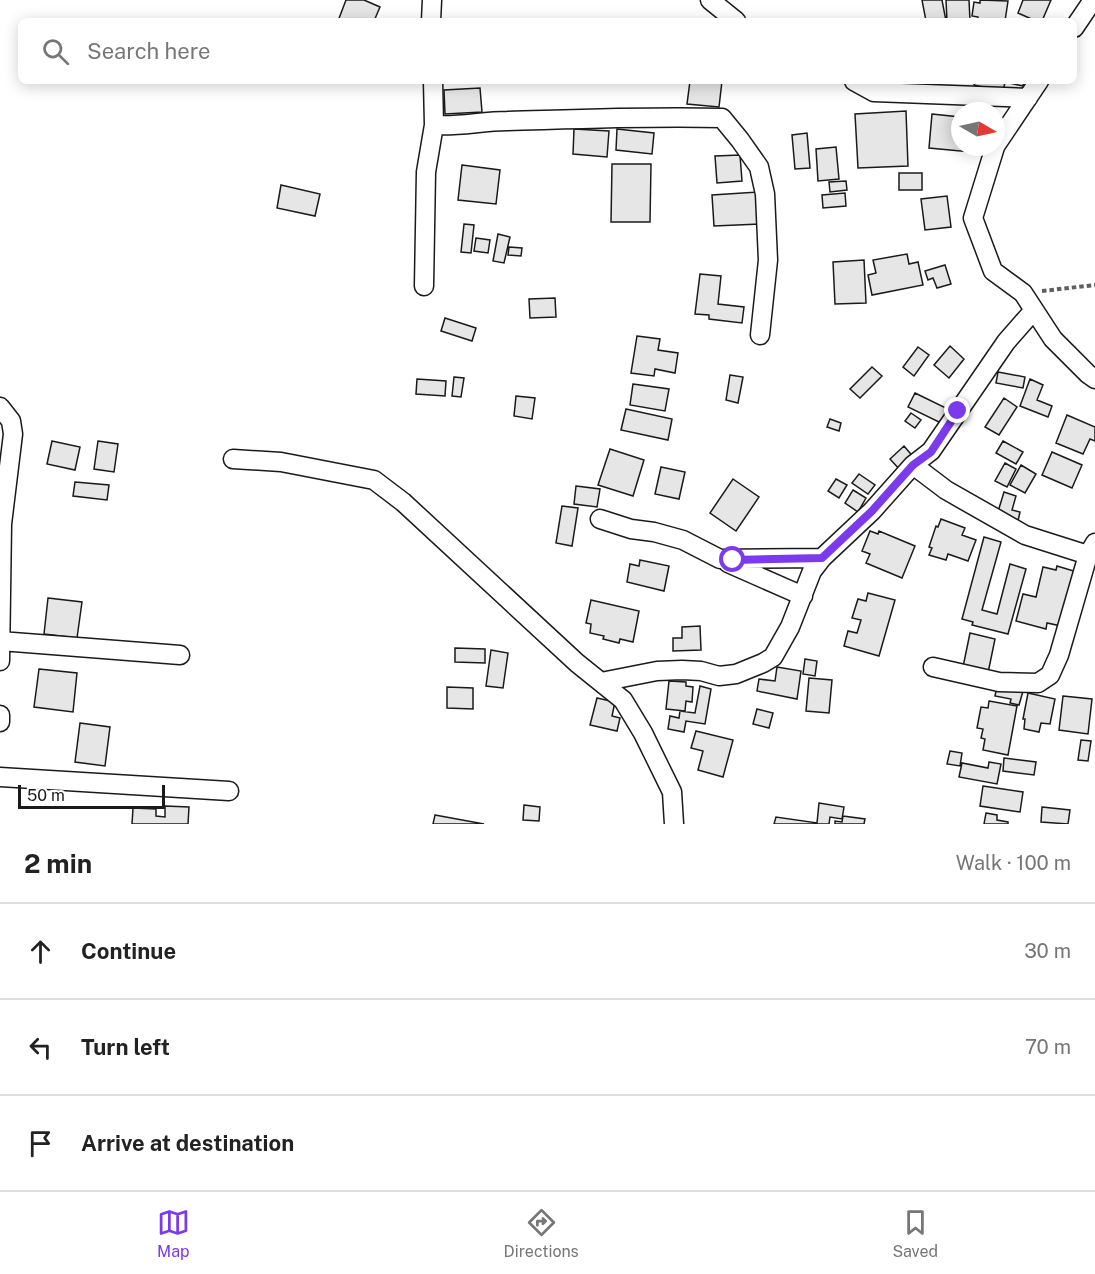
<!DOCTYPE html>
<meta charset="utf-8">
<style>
:root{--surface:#fff;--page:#f2f2f2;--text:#222;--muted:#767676;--line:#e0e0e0;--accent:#7c3aed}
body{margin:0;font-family:"Public Sans",sans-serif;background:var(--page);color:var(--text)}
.compass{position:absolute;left:951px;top:102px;width:54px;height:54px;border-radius:50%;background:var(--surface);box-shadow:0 3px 15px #0003;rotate:99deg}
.scale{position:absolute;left:18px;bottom:15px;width:147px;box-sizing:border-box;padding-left:6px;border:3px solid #1a1a1a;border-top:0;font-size:16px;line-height:21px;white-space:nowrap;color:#1a1a1a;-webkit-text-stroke:4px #fff;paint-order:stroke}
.stop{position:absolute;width:18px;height:18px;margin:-14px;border:4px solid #7c3aed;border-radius:50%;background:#fff}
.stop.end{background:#7c3aed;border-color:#fff;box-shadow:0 2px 6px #0008}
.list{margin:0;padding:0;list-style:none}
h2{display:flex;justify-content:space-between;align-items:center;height:78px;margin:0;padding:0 24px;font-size:26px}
h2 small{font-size:20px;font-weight:400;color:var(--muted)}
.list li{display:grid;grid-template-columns:39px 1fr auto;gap:18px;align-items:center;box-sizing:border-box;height:96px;padding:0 24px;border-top:2px solid var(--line)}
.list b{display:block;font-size:22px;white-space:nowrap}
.list em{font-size:20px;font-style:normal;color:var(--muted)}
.icon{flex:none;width:33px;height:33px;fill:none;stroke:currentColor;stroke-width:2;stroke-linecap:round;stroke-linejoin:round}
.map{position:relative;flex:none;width:1095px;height:824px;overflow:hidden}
.search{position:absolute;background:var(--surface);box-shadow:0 3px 15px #0003;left:18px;right:18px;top:18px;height:66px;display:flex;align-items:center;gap:15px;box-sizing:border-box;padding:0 21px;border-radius:9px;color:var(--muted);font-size:22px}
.sheet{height:366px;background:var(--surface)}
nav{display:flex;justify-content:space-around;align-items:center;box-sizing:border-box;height:84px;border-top:2px solid var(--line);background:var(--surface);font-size:16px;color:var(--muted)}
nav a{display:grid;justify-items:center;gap:3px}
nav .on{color:var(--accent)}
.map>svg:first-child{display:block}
</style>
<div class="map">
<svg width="1095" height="824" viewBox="0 0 1095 824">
<rect width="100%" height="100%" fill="#fff"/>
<!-- building -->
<path fill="#e6e6e6" stroke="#1a1a1a" stroke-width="1.5" d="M346 0H364L380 7 374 21H338Z
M922 0H942L946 21H926Z
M946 0H969L970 21H947Z
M980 0 1008 1 1005 21H977L978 17 972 16 974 2 980 3Z
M1023 0H1051L1042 21H1036L1018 13Z
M690 81H722L719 107 687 104Z
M975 81H1024L1023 86 1005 82 1003 92 974 85Z
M480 88 482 112 445 114 444 90Z
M906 111 908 166 858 168 855 114Z
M932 114 960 117V147H971V152L929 148Z
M574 129 609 131 607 157 573 154Z
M617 129 654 133 652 154 616 150Z
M807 133 810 168 795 169 792 135Z
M836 147 839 179 818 181 816 149Z
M740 155 742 181 717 183 715 156Z
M612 164H651L650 222H611Z
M462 165 500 170 496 204 458 200Z
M899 173H922V190H899Z
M846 181 847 190 830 192 829 182Z
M281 185 320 194 315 216 277 208Z
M758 192 760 224 714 226 712 195Z
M845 193 846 206 823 208 822 195Z
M947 196 951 227 925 230 921 199Z
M464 224 474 225 471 253 461 252Z
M498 234 510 237 504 263 493 261Z
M476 238 490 240 488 253 474 251Z
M509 247 522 248 521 256 508 255Z
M907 254 909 264 918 262 923 285 872 295 868 275 876 273 873 260Z
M864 260 866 303 835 304 833 262Z
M945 265 951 284 937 288 933 278 928 280 925 271Z
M700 274 721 276 718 304 744 307 742 323 709 319V315L695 314Z
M555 298 556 317 530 318 529 299Z
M445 318 476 328 472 341 441 331Z
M637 336 660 339 658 350 678 353 675 373 655 369 654 376 631 373Z
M950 346 964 359 949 378 934 365Z
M918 347 929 355 914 376 903 367Z
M872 367 882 376 860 398 850 389Z
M998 372 1025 377 1023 388 996 383Z
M730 375 743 377 738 403 726 400Z
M454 377 464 378 461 397 452 396Z
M417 379 446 381 445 396 416 394Z
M1030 379 1043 385 1037 400 1052 406 1048 417 1020 406Z
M633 384 669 389 665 411 630 405Z
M915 393 948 409 941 423 908 407Z
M516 396 535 398 532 419 514 416Z
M1004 398 1017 407 999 435 985 427Z
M626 409 672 419 668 440 621 430Z
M911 413 921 420 915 428 905 421Z
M1067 415 1095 427V441L1090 439 1083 454 1056 443Z
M830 419 841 423 839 431 827 427Z
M52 441 80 447 75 470 47 464Z
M98 441 118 444 114 472 94 469Z
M1003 441 1023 452 1016 464 996 453Z
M904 446 915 459 901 471 890 459Z
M610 449 644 460 633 496 598 485Z
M1052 452 1082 465 1072 488 1042 475Z
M1005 463 1016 469 1007 487 995 481Z
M1021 465 1036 474 1025 493 1010 485Z
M661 467 685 472 679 499 655 494Z
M859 474 875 485 868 494 852 483Z
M733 479 759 497 736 531 710 513Z
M836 479 847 485 839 498 828 491Z
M75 482 109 485 107 500 73 496Z
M576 486 600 489 597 507 574 504Z
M853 490 866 498 858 512 845 503Z
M1004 492 1016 496 1012 510 1020 512 1018 521 997 515Z
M562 506 578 508 572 546 556 543Z
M941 519 965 528 962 535 976 540 968 561 948 554 946 560 929 555 932 548 929 547 936 526 938 527Z
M870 531 878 534 879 531 915 546 902 578 866 563 870 554 862 551Z
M984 537 1001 542 982 610 997 614 1010 564 1026 569 1008 634 972 625 973 622 962 619Z
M640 560 669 566 664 591 627 582 630 564 639 566Z
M1057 566 1077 572 1066 627 1047 623 1046 629 1016 621 1023 594 1036 597 1043 567 1056 570Z
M868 593 895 600 879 656 844 646 848 631 857 633 861 620 852 618 858 599 866 601Z
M48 598 82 602 77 638 44 634Z
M591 600 639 611 633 642 620 639 619 643 603 639 604 636 590 633 591 624 586 623Z
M700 626 701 650 673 651V638H682V627Z
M970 633 995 639 988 673 963 667Z
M455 648 485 649V663L455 662Z
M491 650 508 653 503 688 486 686Z
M805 659 817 661 815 676 803 674Z
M777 667 801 671 797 699 757 691 759 679 775 681Z
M39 669 77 673 73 712 34 707Z
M809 678 832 680 829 713 806 711Z
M669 681 686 682V686L693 687 692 702 686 701 685 711 666 709Z
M700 686 711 689 705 724 686 721 684 732 668 729 670 716 679 718 680 711 695 713Z
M997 686 1023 691 1019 705 1010 703 1011 699 995 696Z
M447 687 473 688V709L447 708Z
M1028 693 1055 699 1050 724 1041 723 1039 732 1024 729 1025 719H1023Z
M1063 696 1092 699 1088 734 1059 730Z
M597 698 615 702 612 716 620 718 617 731 590 725Z
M989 701 1017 706 1008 755 983 750 985 739 981 738 983 729 977 728 981 707 988 708Z
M757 709 773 713 769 728 753 724Z
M80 723 110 727 105 766 75 762Z
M696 731 733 740 723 777 698 770 703 751 691 748Z
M1081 740 1091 741 1088 761 1078 760Z
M950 751 962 753 960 766 947 764Z
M1004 758 1036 762 1034 775 1003 771Z
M989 762 1001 764 997 784 959 777 962 763 988 768Z
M983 786 1023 792 1020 812 980 806Z
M819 803 844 807 842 819 830 817 829 824H774L776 817 817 823Z
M524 805 540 807 539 821 523 820Z
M165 806 189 807 188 824H132L133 808 156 809V816L165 817Z
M1042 807 1070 810 1068 824 1041 822Z
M986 813 997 815V820L1008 822V824H984Z
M435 815 484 824H433Z
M843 816 865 819 864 824H835V821L842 822Z"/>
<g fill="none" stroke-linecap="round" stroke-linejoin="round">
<defs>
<path id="minor" d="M710 0 736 21
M431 21 432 0
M1074 28 1093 0
M854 81 874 92 1028 98
M434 125C459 127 482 121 507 121 579 119 650 116 722 118L740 140 759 167 765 194 768 260 760 335
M996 145 1039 81
M995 147 973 218 993 271 1023 293 1053 339 1088 374 1095 379
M424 286 426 172 434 125 433 81
M0 407 11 421 13 434 2 524 0 661
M233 459 281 462 374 480 403 502 577 663 623 700 643 733 672 792 674 824
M913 465 946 490 1025 535 1088 555
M600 519 631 529 654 532 683 540 720 559 822 558
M728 563 803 596
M0 641 180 655
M933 667 999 682 1038 683 1050 675 1059 655 1088 555 1095 543
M601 682 657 671 682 670 701 671 719 676 736 674 763 663 773 657 790 627 812 571 822 558 872 511 913 465 931 451 1006 342 1034 310
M0 715V722
M0 777 229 791"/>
</defs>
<!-- minor casing -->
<use href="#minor" stroke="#1a1a1a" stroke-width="21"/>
<!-- path -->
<path stroke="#5f5f5f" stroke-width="4" stroke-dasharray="4.5 3" stroke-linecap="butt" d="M1042 291 1095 285"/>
<!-- minor -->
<use href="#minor" stroke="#fff" stroke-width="18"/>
</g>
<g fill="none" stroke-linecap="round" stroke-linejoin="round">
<!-- route -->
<path stroke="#7c3aed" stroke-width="8" d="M733 560 822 558 872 511 913 465 931 452 958 411"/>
</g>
</svg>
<svg class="compass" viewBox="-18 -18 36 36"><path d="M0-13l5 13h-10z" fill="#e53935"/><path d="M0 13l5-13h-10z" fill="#767676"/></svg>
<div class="scale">50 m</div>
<div class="stop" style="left:733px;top:560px"></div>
<div class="stop end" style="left:958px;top:411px"></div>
<div class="search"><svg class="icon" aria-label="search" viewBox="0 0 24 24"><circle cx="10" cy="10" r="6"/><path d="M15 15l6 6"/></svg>Search here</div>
</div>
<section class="sheet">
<h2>2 min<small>Walk · 100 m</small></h2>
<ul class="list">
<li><svg class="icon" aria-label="ahead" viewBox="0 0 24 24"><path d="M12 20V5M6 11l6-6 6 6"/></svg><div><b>Continue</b></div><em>30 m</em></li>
<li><svg class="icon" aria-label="left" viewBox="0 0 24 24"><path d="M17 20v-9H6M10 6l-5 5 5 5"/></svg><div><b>Turn left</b></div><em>70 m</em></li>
<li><svg class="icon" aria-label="arrive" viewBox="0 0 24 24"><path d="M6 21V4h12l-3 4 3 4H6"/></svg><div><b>Arrive at destination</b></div></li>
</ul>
</section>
<nav>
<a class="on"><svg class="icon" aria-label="map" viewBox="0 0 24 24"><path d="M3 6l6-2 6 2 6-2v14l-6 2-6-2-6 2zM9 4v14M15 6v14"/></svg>Map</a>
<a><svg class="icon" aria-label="directions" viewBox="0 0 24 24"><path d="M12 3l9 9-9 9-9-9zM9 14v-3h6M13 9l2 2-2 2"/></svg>Directions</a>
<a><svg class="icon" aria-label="saved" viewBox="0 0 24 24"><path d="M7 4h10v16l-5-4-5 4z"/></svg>Saved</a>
</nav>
